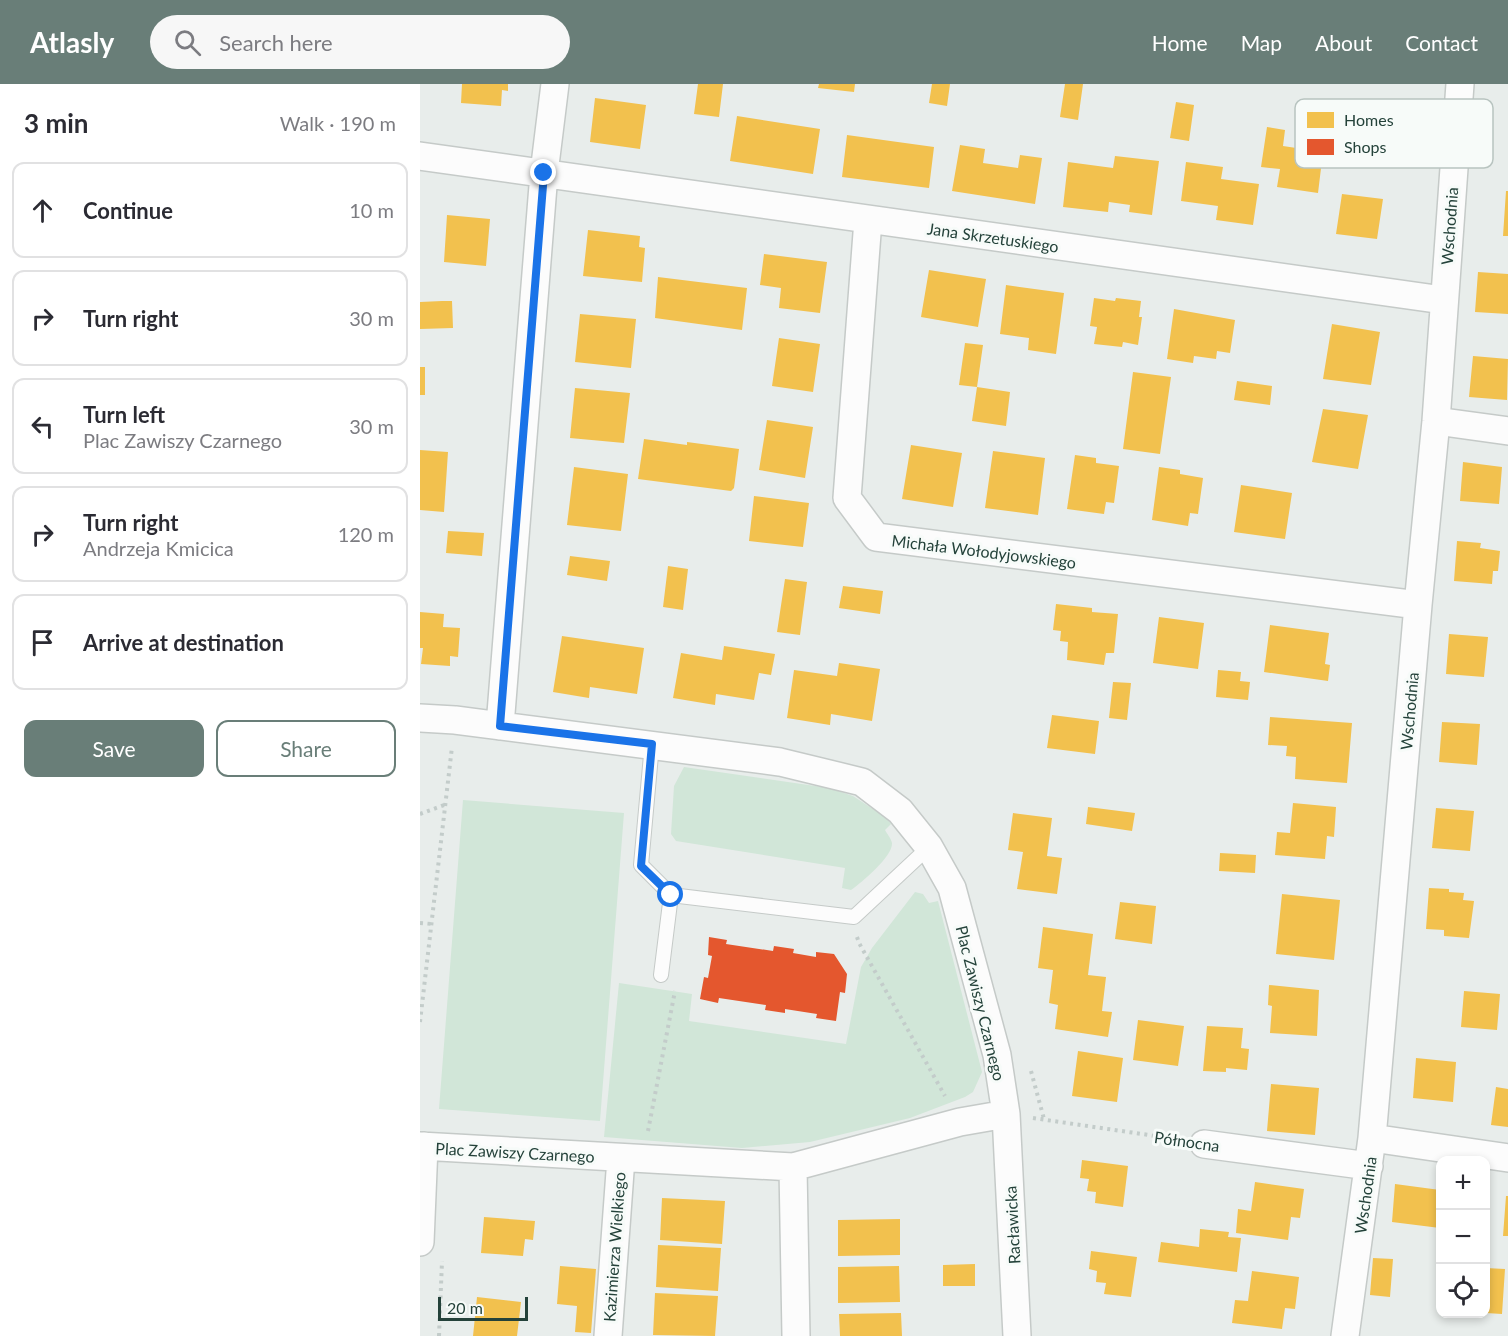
<!DOCTYPE html>
<meta charset="utf-8">
<style>
:root{--surface:#fff;--page:#f7f7f7;--text:#2b2b33;--muted:#7c7c81;--line:#e1e1e2;--accent:#697e78}
body{margin:0;font-family:Lato,sans-serif;background:var(--page);color:var(--text)}
.controls{position:absolute;right:18px;bottom:18px;display:grid;overflow:hidden;border-radius:12px;box-shadow:0 3px 9px #0003}
.controls button{width:54px;height:54px;display:grid;place-items:center;padding:0;border:0;border-bottom:2px solid var(--line);background:var(--surface);color:var(--text);font:30px sans-serif}
.scale{position:absolute;left:18px;bottom:15px;width:90px;box-sizing:border-box;padding-left:6px;border:3px solid #24423a;border-top:0;font-size:16px;line-height:21px;white-space:nowrap;color:#24423a;-webkit-text-stroke:4px #f7fbf9;paint-order:stroke}
.stop{position:absolute;width:18px;height:18px;margin:-14px;border:4px solid #1a73e8;border-radius:50%;background:#fff}
.stop.end{background:#1a73e8;border-color:#fff;box-shadow:0 2px 6px #0008}
.list{margin:0;padding:0;list-style:none}
h2{display:flex;justify-content:space-between;align-items:center;height:78px;margin:0;padding:0 24px;font-size:26px}
h2 small{font-size:20px;font-weight:400;color:var(--muted)}
.list li{display:grid;grid-template-columns:39px 1fr auto;gap:18px;align-items:center;box-sizing:border-box;height:96px;margin:0 12px 12px;padding:0 12px;border:2px solid var(--line);border-radius:12px}
.list b{display:block;font-size:22px;white-space:nowrap}
.list p{margin:0;font-size:20px;white-space:nowrap;color:var(--muted)}
.list em{font-size:20px;font-style:normal;color:var(--muted)}
.actions{display:flex;gap:12px;padding:18px 24px}
.actions a{flex:1;padding:14px 0;border:2px solid var(--accent);border-radius:12px;text-align:center;font-size:21px;color:var(--accent)}
.actions .main{background:var(--accent);color:#fff}
.icon{flex:none;width:33px;height:33px;fill:none;stroke:currentColor;stroke-width:2;stroke-linecap:round;stroke-linejoin:round}
.map{position:relative;flex:none;width:1088px;height:1252px;overflow:hidden}
header{display:flex;align-items:center;gap:36px;box-sizing:border-box;height:84px;padding:0 30px;background:var(--accent);color:#fff}
header strong{font-size:28px}
nav{display:flex;gap:33px;margin-inline-start:auto;font-size:21px}
.search{width:420px;height:54px;background:var(--page);display:flex;align-items:center;gap:15px;box-sizing:border-box;padding:0 21px;border-radius:33px;color:var(--muted);font-size:22px}
main{display:flex}
aside{flex:1;background:var(--surface)}
.map>svg:first-child{display:block}
</style>
<header>
<strong>Atlasly</strong>
<div class="search"><svg class="icon" aria-label="search" viewBox="0 0 24 24"><circle cx="10" cy="10" r="6"/><path d="M15 15l6 6"/></svg>Search here</div>
<nav><a>Home</a><a>Map</a><a>About</a><a>Contact</a></nav>
</header>
<main>
<aside>
<h2>3 min<small>Walk · 190 m</small></h2>
<ul class="list">
<li><svg class="icon" aria-label="ahead" viewBox="0 0 24 24"><path d="M12 20V5M6 11l6-6 6 6"/></svg><div><b>Continue</b></div><em>10 m</em></li>
<li><svg class="icon" aria-label="right" viewBox="0 0 24 24"><path d="M7 20v-9h11M14 6l5 5-5 5"/></svg><div><b>Turn right</b></div><em>30 m</em></li>
<li><svg class="icon" aria-label="left" viewBox="0 0 24 24"><path d="M17 20v-9H6M10 6l-5 5 5 5"/></svg><div><b>Turn left</b><p>Plac Zawiszy Czarnego</p></div><em>30 m</em></li>
<li><svg class="icon" aria-label="right" viewBox="0 0 24 24"><path d="M7 20v-9h11M14 6l5 5-5 5"/></svg><div><b>Turn right</b><p>Andrzeja Kmicica</p></div><em>120 m</em></li>
<li><svg class="icon" aria-label="arrive" viewBox="0 0 24 24"><path d="M6 21V4h12l-3 4 3 4H6"/></svg><div><b>Arrive at destination</b></div></li>
</ul>
<div class="actions"><a class="main">Save</a><a>Share</a></div>
</aside>
<div class="map">
<svg width="1088" height="1252" viewBox="0 0 1088 1252">
<rect width="100%" height="100%" fill="#e8edeb"/>
<!-- green -->
<path fill="#d1e6d8" d="M264 683 409 704 433 712 468 735 471 740 465 746C467 750 471 754 472 759 473 772 442 798 431 806L422 804 425 784 256 757 251 750 254 702Z
M43 716 204 729 180 1037 19 1025Z
M495 808 503 810 509 819 518 817 562 988 553 1008 545 1013 490 1034 390 1058 322 1064 184 1053 199 899 272 910 269 937 426 960 441 883 452 864Z"/>
<!-- homes -->
<path fill="#f2c14e" d="M42 0H88V7L82 6 81 22 41 19Z
M278 0H303L299 33 274 30Z
M399 0H435L434 8 398 4Z
M512 0H530L527 22 509 19Z
M645 0H663L658 36 640 33Z
M175 14 226 21 220 65 170 58Z
M756 18 774 21 769 57 750 54Z
M317 32 400 45 393 90 310 77Z
M847 43 865 46 863 62 903 68 898 109 857 103 860 85 841 83Z
M427 51 514 63 509 104 422 93Z
M540 61 565 65 563 79 598 84 600 71 622 74 615 120 532 107Z
M695 72 739 77 732 131 709 128 710 121 689 118 688 128 643 123 648 78 693 84Z
M766 78 803 83 801 95 839 100 833 141 796 136 798 122 761 117Z
M1086 107H1088V152H1083Z
M922 110 963 115 957 155 916 150Z
M27 131 70 135 66 182 24 178Z
M168 146 220 152 219 163 225 164 222 198 163 192Z
M344 170 407 178 400 229 359 224 361 204 340 201Z
M509 186 566 195 558 243 501 233Z
M1058 188 1088 190V230L1055 228Z
M238 193 327 204 322 246 235 234Z
M586 201 644 209 636 270 608 266 609 254 580 250Z
M674 214 695 217 696 214 721 217 719 233H722L718 261 703 258 702 263 674 260 677 243 670 242Z
M22 217H32L33 244 0 245V218Z
M754 225 815 236 810 269 797 267 796 275 774 272 773 279 747 275Z
M160 230 216 235 211 284 155 278Z
M912 240 960 248 951 301 903 295Z
M359 254 400 260 393 308 352 302Z
M545 259 563 261 557 303 539 301Z
M1053 272 1088 275 1087 316 1049 313Z
M0 283H5V311H0Z
M713 288 751 293 740 370 703 365Z
M817 297 852 302 850 321 814 316Z
M557 303 590 308 586 342 552 337Z
M155 304 210 309 204 359 150 354Z
M903 325 948 331 938 385 892 378Z
M347 336 393 343 385 394 339 386Z
M224 355 267 361V358L319 365 314 404 311 407 218 395Z
M491 361 542 369 533 423 482 415Z
M0 366 28 368 24 428 0 426Z
M573 367 625 374 618 431 565 424Z
M655 371 676 374V379L699 382 694 419 686 418 684 430 647 425Z
M1043 378 1082 383 1079 420 1040 417Z
M154 383 208 390 201 447 147 441Z
M739 383 760 386V390L783 394 778 430 770 429 768 442 732 436Z
M821 401 872 409 865 455 814 448Z
M334 412 389 419 383 463 329 457Z
M28 447 64 449 62 472 26 469Z
M1037 457 1061 459 1060 464 1080 467 1078 487H1073L1072 500 1034 497Z
M150 472 190 477 187 497 147 491Z
M248 482 268 485 263 526 243 523Z
M365 495 387 498 380 551 357 548Z
M423 502 463 507 460 530 419 524Z
M636 520 672 524V528L698 530 694 569H686L684 581 647 576 648 558 640 557 641 547 633 546Z
M0 528 24 530 23 543 40 544 38 573 30 572V582L1 580 3 564H0Z
M739 533 784 539 778 585 733 579Z
M850 541 909 549 905 580 910 581 908 597 844 588Z
M1029 550 1068 553 1064 593 1026 590Z
M142 552 224 564 217 610 170 603 169 614 133 608Z
M304 562 355 570 351 591 339 589 334 616 296 610 295 621 253 614 261 569 302 576Z
M419 579 460 585 452 637 411 630 410 641 367 634 374 586 417 592Z
M798 586 821 588 820 597 830 598 828 616 796 613Z
M693 598 711 599 707 636 689 634Z
M632 631 679 637 675 670 627 664Z
M850 633 932 639 927 699 875 695 876 673 866 672 867 662 848 661Z
M1022 638 1060 640 1057 681 1019 678Z
M873 719 916 723 914 753 907 752 905 775 855 771 857 748 870 749Z
M668 723 715 729 712 747 666 740Z
M1016 724 1054 727 1050 767 1012 764Z
M593 729 632 734 627 772 642 774 637 810 597 805 603 768 588 766Z
M800 769 836 771 835 789 799 787Z
M1009 804 1029 805V808L1044 809 1043 816 1054 817 1049 854 1024 852V846L1006 845Z
M862 810 920 816 914 876 856 870Z
M700 818 736 822 732 860 695 855Z
M623 843 673 850 668 891 686 893 682 927 692 928 688 953 635 945 638 921 629 919 633 886 618 884Z
M849 901 899 906 897 952 850 949 852 922 848 921Z
M1044 907 1080 910 1077 946 1041 943Z
M718 936 764 942 758 982 713 976Z
M787 942 823 944 821 964 829 965 827 986 806 984V988L783 987Z
M658 967 703 974 697 1018 652 1012Z
M996 974 1036 978 1033 1018 993 1014Z
M851 1000 899 1004 895 1051 847 1047Z
M1076 1003 1088 1005V1043L1071 1041Z
M662 1076 708 1082 703 1123 675 1119 676 1108 667 1107 669 1095 660 1094Z
M835 1098 884 1105 880 1134 871 1133 868 1156 816 1149 818 1125 831 1127Z
M975 1100 1020 1106V1144L972 1138Z
M1086 1112H1088V1152H1083Z
M242 1114 305 1117 302 1160 240 1156Z
M64 1133 115 1137 113 1156 105 1155 103 1172 61 1169Z
M480 1135V1171L418 1172V1136Z
M780 1145 809 1148 808 1153 821 1154 817 1188 738 1178 741 1158 779 1163Z
M238 1161 301 1164 298 1207 236 1203Z
M671 1167 717 1173 711 1213 684 1210 686 1199 676 1198 677 1187 669 1185Z
M953 1174 973 1175 970 1213 950 1211Z
M555 1180V1202H523V1181Z
M140 1182 176 1185 171 1249 155 1248 157 1222 137 1220Z
M479 1182 480 1218 418 1219V1183Z
M1066 1184 1085 1185 1082 1230 1066 1229Z
M832 1187 879 1193 875 1225 865 1224 862 1245 812 1239 815 1216 828 1217Z
M235 1209 298 1212 295 1252 233 1251Z
M57 1213 101 1218 97 1252H53Z
M481 1229 482 1252H420L419 1230Z"/>
<!-- shops -->
<path fill="#e4572e" d="M289 853 307 856 306 860 353 867 354 862 374 865 373 869 396 873V868L414 870 427 890 425 909 420 908 416 937 396 934 397 930 365 925V929L345 926 346 921 299 914 298 919 280 915 284 893 288 894 292 872 288 871Z"/>
<g fill="none" stroke-linecap="round" stroke-linejoin="round">
<defs>
<path id="service" d="M232 660 221 781 251 811 434 833 509 763
M241 891 251 811"/>
<path id="minor" d="M0 72 1023 216
M448 136 427 414 456 453 998 521
M1016 337 1088 347
M0 634 35 636 360 678 442 698 480 727 509 763 532 804 577 971 586 1030 597 1252
M80 642 124 89 135 0
M952 1054 1088 1074
M784 1060 949 1082
M0 1062 373 1083 540 1038 586 1030
M373 1083 376 1252
M0 1158 4 1062
M188 1252 201 1074
M925 1252 952 1054 998 521 1016 337 1040 0"/>
</defs>
<!-- service casing -->
<use href="#service" stroke="#c5cac8" stroke-width="16"/>
<!-- minor casing -->
<use href="#minor" stroke="#c5cac8" stroke-width="30"/>
<!-- path -->
<path stroke="#c3ccca" stroke-width="4" stroke-dasharray="3 4.5" stroke-linecap="butt" d="M0 730 27 720
M0 839 12 840
M437 853 439 859 525 1012
M0 938 32 663
M611 987 624 1035
M613 1034 756 1055
M228 1047 255 907
M19 1252 22 1177"/>
<!-- service -->
<use href="#service" stroke="#fcfcfc" stroke-width="14"/>
<!-- minor -->
<use href="#minor" stroke="#fcfcfc" stroke-width="27"/>
</g>
<g fill="none" stroke-linecap="round" stroke-linejoin="round">
<!-- route -->
<path stroke="#1a73e8" stroke-width="8" d="M124 89 80 642 232 660 221 782 251 811"/>
</g>
<g text-anchor="middle" dominant-baseline="central" stroke-width="6" stroke-linejoin="round" paint-order="stroke">
<!-- street labels -->
<g font-size="16" fill="#24423a" stroke="#f7fbf9">
<text transform="translate(1029 142) rotate(-86)">Wschodnia</text>
<text transform="translate(573 153) rotate(8)">Jana Skrzetuskiego</text>
<text transform="translate(564 467) rotate(7)">Michała Wołodyjowskiego</text>
<text transform="translate(989 627) rotate(-85)">Wschodnia</text>
<text transform="translate(561 919) rotate(76)">Plac Zawiszy Czarnego</text>
<text transform="translate(767 1057) rotate(8)">Północna</text>
<text transform="translate(95 1068) rotate(3)">Plac Zawiszy Czarnego</text>
<text transform="translate(945 1111) rotate(-82)">Wschodnia</text>
<text transform="translate(592 1141) rotate(-93)">Racławicka</text>
<text transform="translate(194 1163) rotate(-86)">Kazimierza Wielkiego</text>
</g>
</g>
<!-- legend -->
<rect x="875" y="15" width="198" height="69" rx="9" fill="#f7fbf9" stroke="#b8c4c0" stroke-width="1.5"/>
<rect x="887" y="28" width="27" height="16" fill="#f2c14e"/>
<rect x="887" y="55" width="27" height="16" fill="#e4572e"/>
<g font-size="16" fill="#24423a">
<text x="924" y="42">Homes</text>
<text x="924" y="69">Shops</text>
</g>
</svg>
<div class="controls">
<button>+</button>
<button>−</button>
<button><svg class="icon" aria-label="locate" viewBox="0 0 24 24"><circle cx="12" cy="12" r="6"/><path d="M12 2v4M12 18v4M2 12h4M18 12h4"/></svg></button>
</div>
<div class="scale">20 m</div>
<div class="stop" style="left:251px;top:811px"></div>
<div class="stop end" style="left:124px;top:89px"></div>
</div>
</main>
